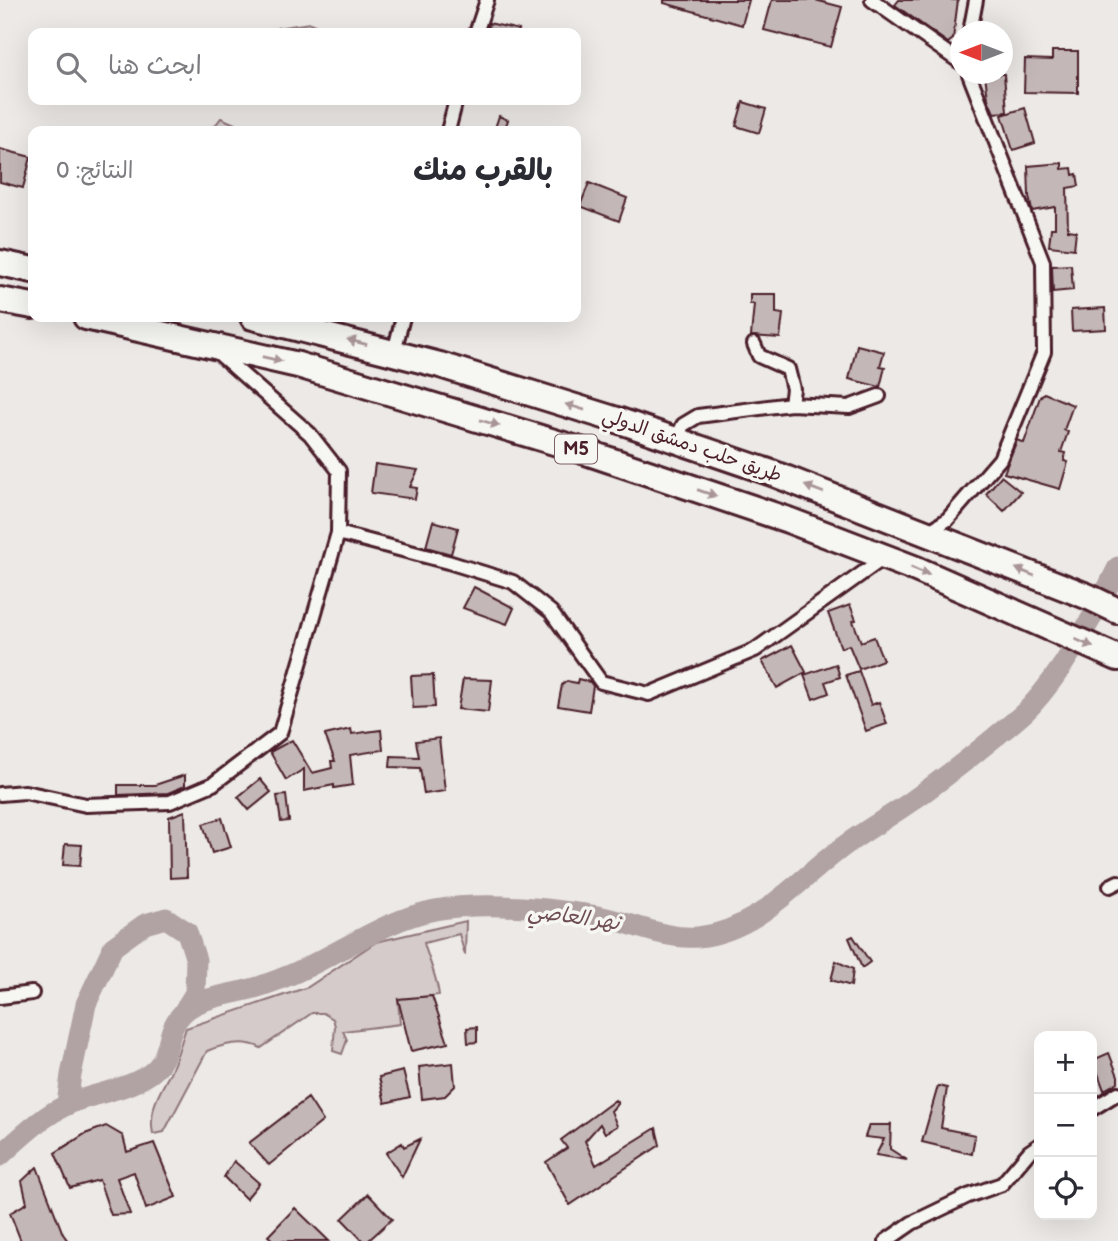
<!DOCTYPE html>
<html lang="ar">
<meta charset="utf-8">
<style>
:root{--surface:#fff;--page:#f2f2f3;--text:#2b2b33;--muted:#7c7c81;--line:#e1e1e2}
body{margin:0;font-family:"Balsamiq Sans","Playpen Sans Arabic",sans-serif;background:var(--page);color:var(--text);direction:rtl}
.controls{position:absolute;right:21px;bottom:21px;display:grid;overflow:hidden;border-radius:14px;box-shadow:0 7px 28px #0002}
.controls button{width:63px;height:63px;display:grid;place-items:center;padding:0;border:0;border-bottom:2px solid var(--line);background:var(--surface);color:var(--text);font:35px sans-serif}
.compass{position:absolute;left:950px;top:21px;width:63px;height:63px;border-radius:50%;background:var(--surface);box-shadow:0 7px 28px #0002;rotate:270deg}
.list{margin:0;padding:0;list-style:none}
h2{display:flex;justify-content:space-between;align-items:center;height:91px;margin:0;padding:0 28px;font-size:30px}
h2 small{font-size:23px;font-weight:400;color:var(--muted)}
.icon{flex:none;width:38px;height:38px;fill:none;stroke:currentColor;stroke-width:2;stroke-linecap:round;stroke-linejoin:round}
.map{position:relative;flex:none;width:1118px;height:1241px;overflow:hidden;direction:ltr}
.search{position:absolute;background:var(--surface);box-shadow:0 7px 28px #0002;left:28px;top:28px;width:553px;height:77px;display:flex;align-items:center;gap:18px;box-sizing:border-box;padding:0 24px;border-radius:14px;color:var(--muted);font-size:26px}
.panel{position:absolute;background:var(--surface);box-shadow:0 7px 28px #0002;left:28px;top:126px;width:553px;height:196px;border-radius:14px;direction:rtl}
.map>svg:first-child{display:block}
</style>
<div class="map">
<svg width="1118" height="1241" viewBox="0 0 1118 1241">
<rect width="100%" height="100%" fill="#ece9e6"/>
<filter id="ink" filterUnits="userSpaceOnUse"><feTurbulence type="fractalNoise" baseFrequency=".0143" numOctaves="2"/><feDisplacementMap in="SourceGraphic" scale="14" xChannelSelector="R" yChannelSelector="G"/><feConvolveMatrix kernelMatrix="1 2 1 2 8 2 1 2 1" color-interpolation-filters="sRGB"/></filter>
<g filter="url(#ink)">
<!-- green -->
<path fill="#d4cbca" stroke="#8f757a" stroke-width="2" d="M310 23 317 26 312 33H276L277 28Z
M221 118 251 131H211Z
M466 921 465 955 459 934 424 943C429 961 437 977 439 995L398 1000 400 1024 343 1031 347 1040 342 1054 333 1051 335 1026 333 1019 323 1013H312L261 1048C244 1039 224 1044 207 1051L164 1132 153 1134C148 1108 160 1093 171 1071 177 1057 181 1042 186 1028L308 987 376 942Z"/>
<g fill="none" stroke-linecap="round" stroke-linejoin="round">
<!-- river -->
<path stroke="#b1a2a3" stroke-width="21" d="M67 1104 71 1075 86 1004 113 947 145 924 166 918 187 932 196 960 195 993 184 1011
M0 1156C22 1136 43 1115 71 1103 96 1093 125 1090 148 1075 175 1057 162 1032 184 1012 200 996 239 994 261 986 282 979 303 970 323 959 360 940 394 918 435 910 484 901 549 908 598 916 631 922 664 940 698 937 757 931 796 882 840 849 862 832 886 819 909 803 939 782 967 760 995 737 1007 727 1021 717 1031 706 1066 668 1095 614 1118 567"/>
</g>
<!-- building -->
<path fill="#c4b7b7" stroke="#4a1f2b" stroke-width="2" d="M664 0H749L742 25 664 3Z
M772 0H815L842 7 831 47 764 30Z
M899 0H958L953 39 948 43 895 5Z
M489 23 519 30 518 33H487Z
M1052 51H1078V93L1024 92 1025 59 1052 60Z
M985 74H1004L1007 112 994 113 988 99Z
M743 102 766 109 759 133 736 126Z
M1025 108 1035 143 1013 150 1002 115Z
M499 116 508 120 504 131H494Z
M0 149 31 157 23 188 0 182Z
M1062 163V169L1072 168 1073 175 1077 174 1079 186 1067 188 1068 230 1076 231 1074 249 1049 246 1051 228H1055V207L1032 211 1029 196 1028 166Z
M589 183 627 198 619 221 580 206Z
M1071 265 1073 290 1053 292 1052 266Z
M750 294H776V313L783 314 780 338 751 336 754 304H750Z
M1105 308 1106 329 1072 331 1071 310Z
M857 345 884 352 880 366 885 367 880 387 849 379Z
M1044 393 1073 405 1064 430 1068 432 1061 452 1066 453 1064 461 1068 462 1060 489 1004 473 1017 440 1024 443 1040 397Z
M375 464 418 470 410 487 417 488 415 499 371 493Z
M1001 476 1021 492 1004 511 986 494Z
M433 521 458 528 451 554 426 547Z
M474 587 514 608 507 624 463 608Z
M850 605 856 620 853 621 861 642 874 637 883 660 859 669 849 645 841 648 828 613Z
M792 645 806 672 777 688 762 661Z
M836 664 840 677 825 682 829 693 813 699 804 675Z
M859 671 871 705 879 702 887 724 866 731 846 675Z
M433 675 435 707 413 708 411 676Z
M463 679 492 680 488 712 458 709Z
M578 679 590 682 593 686 589 711 558 706 562 685 567 681 577 683Z
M351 729 352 734 381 730 383 750 350 755 353 785 334 788V785L304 791V769L286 780 270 752 292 740 312 773 332 768 331 761H335L325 735Z
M439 738 445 791 424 794 420 768 390 767 391 756 419 757 416 741Z
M185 775V786L168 793 118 795V785H155Z
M260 779 271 792 249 810 238 797Z
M286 795 289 821 281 822 277 796Z
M185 811 187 877 170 878 169 817Z
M222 818 231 847 212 853 203 824Z
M65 844 82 845 80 866 63 865Z
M853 936 870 962 862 968 849 938Z
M836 961 853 969 851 986 831 980Z
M432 996 448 1043 411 1051 398 999Z
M477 1027V1042L468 1043 467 1028Z
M1109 1053 1118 1076V1082L1104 1090 1093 1060Z
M453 1063 455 1086 445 1096 422 1099 419 1067Z
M403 1071 410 1097 385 1103 379 1077Z
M938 1086 947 1088 941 1128 975 1135 972 1154 922 1142Z
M308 1098 323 1121 269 1165 249 1143Z
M615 1100 618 1103 611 1111 617 1126 605 1133 600 1124 585 1141 596 1165 656 1128 660 1145 570 1205 546 1162 567 1148 561 1140Z
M891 1123 890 1149 907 1160 876 1155 884 1139 865 1137 869 1125H890Z
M106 1126 123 1136 127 1152 154 1143 176 1197 146 1209 134 1172 117 1178 130 1214 111 1215 99 1180 70 1188 55 1153 85 1134Z
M420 1139 402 1177 386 1153 402 1143 404 1147Z
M234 1161 259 1183 246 1199 224 1177Z
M37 1167 63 1234 68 1241H21L10 1213 27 1203 22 1181Z
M368 1194 392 1219 368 1241H363L342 1219Z
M295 1208 329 1241H274L268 1236Z"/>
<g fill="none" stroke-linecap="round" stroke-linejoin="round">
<defs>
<path id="street" d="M872 0 960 62
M970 32 976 0
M476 33 487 0
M448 131 456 100
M754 344 759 356 788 369 793 389 791 404
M394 352 403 317
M676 440 683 425 698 416 791 404 849 407 879 396
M338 533 448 562 513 582 551 612 601 682 649 694 755 650 885 557
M926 533 947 520 1000 459 1044 352 1043 262 969 74
M0 794 25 792 86 805 170 802 213 784 280 733 338 533 339 471 310 434 216 351
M1110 886 1118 882
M0 997 32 993
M1092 1109 1118 1093
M886 1241 912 1223 968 1196 1002 1184 1029 1152 1039 1145"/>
<path id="highway" d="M0 263 33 270
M0 300 33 306
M86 317 298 365 574 448 788 520 916 569 1118 658
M253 317 440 365 617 420 772 473 1089 597 1118 611"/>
</defs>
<!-- street casing -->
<use href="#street" stroke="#4a1f2b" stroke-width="18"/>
<!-- highway casing -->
<use href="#highway" stroke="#4a1f2b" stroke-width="30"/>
<!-- street -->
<use href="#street" stroke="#f6f6f2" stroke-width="12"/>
<!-- highway -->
<use href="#highway" stroke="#f6f6f2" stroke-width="24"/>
</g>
<!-- one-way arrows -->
<defs><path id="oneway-solid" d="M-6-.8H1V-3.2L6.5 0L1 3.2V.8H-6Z" transform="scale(1.75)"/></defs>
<g fill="#a99598">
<use href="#oneway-solid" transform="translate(357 342) rotate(-165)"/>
<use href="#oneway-solid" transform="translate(272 359) rotate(13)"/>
<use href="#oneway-solid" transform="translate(575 407) rotate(-163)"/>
<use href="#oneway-solid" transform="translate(490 423) rotate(17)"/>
<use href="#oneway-solid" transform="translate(814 489) rotate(-159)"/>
<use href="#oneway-solid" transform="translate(707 493) rotate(19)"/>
<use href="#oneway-solid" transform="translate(920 571) rotate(23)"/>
<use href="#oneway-solid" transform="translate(1025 572) rotate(-158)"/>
<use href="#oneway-solid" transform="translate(1084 643) rotate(24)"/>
</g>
</g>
<g text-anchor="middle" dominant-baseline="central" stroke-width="7" stroke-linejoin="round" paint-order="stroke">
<!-- shield labels -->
<rect fill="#f6f6f2" stroke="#7e6067" stroke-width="2" x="555" y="434.5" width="42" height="29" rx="5"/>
<g font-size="18" font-weight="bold" fill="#4a1f2b">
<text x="576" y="449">M5</text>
</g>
<!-- street labels -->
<g font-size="19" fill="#4a1f2b" stroke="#f6f6f2">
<text transform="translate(692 446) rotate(19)">طريق حلب دمشق الدولي</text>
</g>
<!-- water labels -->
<g font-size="21" font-style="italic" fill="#6e4d55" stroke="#f6f6f2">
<text transform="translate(574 917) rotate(8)">نهر العاصي</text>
</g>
</g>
</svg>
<div class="controls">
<button>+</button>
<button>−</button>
<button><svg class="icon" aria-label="locate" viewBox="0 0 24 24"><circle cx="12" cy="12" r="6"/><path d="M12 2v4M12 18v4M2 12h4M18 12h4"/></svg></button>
</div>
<svg class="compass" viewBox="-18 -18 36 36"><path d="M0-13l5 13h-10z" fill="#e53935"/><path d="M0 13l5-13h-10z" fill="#7c7c81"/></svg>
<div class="search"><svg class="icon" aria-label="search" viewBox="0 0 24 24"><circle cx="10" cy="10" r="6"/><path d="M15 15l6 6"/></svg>ابحث هنا</div>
<section class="panel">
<h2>بالقرب منك<small>النتائج: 0</small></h2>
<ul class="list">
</ul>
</section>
</div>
